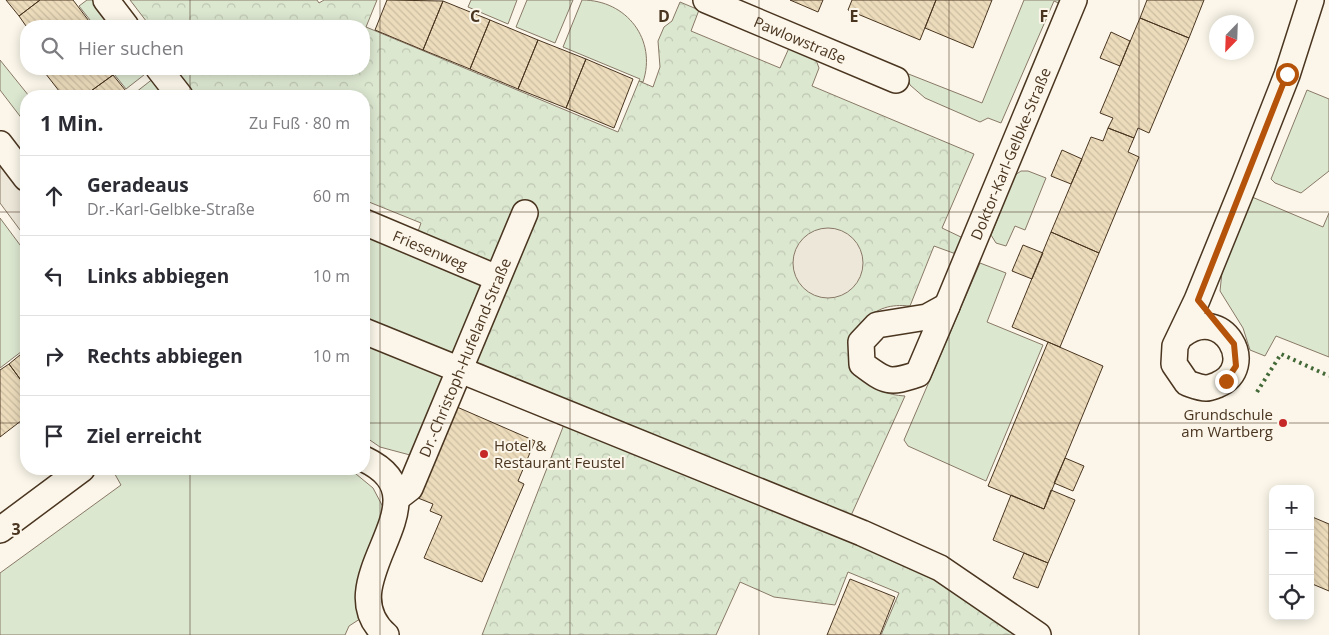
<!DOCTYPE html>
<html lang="de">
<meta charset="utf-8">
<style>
:root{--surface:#fff;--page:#f2f2f3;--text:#2b2b33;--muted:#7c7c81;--line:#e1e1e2}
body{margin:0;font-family:"Open Sans",sans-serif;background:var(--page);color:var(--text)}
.controls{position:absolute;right:15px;bottom:15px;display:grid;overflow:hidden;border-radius:10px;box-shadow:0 2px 12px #0003}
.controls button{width:45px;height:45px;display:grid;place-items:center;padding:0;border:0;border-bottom:1px solid var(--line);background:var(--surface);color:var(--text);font:25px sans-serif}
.compass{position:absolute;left:1209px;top:15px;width:45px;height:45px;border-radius:50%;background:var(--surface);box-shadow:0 2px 12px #0003;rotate:203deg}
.stop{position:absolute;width:15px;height:15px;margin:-11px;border:4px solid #b45309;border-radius:50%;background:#fff}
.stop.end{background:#b45309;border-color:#fff;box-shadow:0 1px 5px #0008}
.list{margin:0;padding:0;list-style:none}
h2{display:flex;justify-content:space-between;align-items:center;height:65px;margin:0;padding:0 20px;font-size:21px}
h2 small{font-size:16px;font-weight:400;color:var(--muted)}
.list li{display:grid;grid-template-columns:32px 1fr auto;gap:15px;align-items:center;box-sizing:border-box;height:80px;padding:0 20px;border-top:1px solid var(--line)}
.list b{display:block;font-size:19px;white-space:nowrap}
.list p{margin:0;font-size:16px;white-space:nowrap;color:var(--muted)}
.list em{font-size:16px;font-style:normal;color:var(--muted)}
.icon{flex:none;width:28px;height:28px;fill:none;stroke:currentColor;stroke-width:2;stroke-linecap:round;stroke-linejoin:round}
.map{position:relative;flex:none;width:1329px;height:635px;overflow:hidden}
.search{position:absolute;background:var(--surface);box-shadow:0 2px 12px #0003;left:20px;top:20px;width:350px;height:55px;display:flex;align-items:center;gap:12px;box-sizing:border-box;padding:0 18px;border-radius:20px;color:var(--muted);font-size:19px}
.panel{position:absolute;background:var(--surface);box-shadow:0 2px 12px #0003;left:20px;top:90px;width:350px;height:385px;border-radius:20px}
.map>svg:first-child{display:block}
</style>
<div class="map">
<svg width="1329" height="635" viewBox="0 0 1329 635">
<defs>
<pattern id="forest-crowns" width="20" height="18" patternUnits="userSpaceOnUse" patternTransform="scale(1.25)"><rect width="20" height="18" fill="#dce7d0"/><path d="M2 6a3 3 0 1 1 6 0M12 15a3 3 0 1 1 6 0" fill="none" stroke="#bec7b2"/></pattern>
<pattern id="building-back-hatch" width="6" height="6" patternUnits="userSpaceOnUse" patternTransform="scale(1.25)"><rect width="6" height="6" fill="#ecdcbc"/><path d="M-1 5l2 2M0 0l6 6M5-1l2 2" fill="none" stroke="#ccbda1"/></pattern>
</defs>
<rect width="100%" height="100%" fill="#fbf6e9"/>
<!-- green -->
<path fill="#dce7d0" stroke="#887966" d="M87 0H94L114 26H93L94 25 79 6Z
M471 0H517L508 24 468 7Z
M527 0H573L555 43 516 27Z
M582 0C627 0 657 40 643 82L639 81 640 79 563 47Z
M1024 0H1068L1065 6 1054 1 1001 123 988 118 980 122 925 98 910 85 906 73 982 103Z
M0 60 29 96H26V124L0 90Z
M110 69H147L149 71 126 89Z
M154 78 169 96H131Z
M1307 90 1329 99V171L1301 193 1275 183 1271 179Z
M1021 171H1028L1046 178 1025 230 1015 226 1006 246 996 243 991 235 1015 175Z
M1252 197 1323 227 1329 213V357L1276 336 1265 356 1250 350 1243 328 1220 291 1222 272Z
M0 218 26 253V348L0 368Z
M364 229 481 282 485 292 454 362 364 324Z
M980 263 1006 273 987 322 1043 345 986 481 908 446 904 440Z
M364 338 447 375 416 449 410 455 380 447 364 436Z
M112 469H350L373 488 383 507 363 617 349 626 345 635H0V573L121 485Z"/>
<!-- forest -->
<path fill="url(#forest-crowns)" stroke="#887966" d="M130 0H317L319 3 324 0H377L366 27 618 132 639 81 653 87 660 67 658 41 664 27 672 21 680 2 699 10 691 31 780 68 789 48 816 60 819 68 812 86 974 154 942 228 963 238 956 254 934 246 910 306C890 304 878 308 863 321V379C877 390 887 395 905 396L849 520 857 543 962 593 1023 635H881L899 593 848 572 835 605 774 597 740 582 716 635H482L570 409 471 365 507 277 416 237 421 223 364 200V96H186L172 78 182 69H364V26H150Z"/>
<!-- parking -->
<path fill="#ede7d9" stroke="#887966" d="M0 144 26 178V238L0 203Z
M793 263a35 35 0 1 1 70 0a35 35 0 1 1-70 0Z"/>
<!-- building -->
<path fill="url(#building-back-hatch)" stroke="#4a3520" d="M6 0H40L19 16Z
M40 0H73L92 25 26 26 19 16Z
M387 0 443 1 423 50 375 30Z
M790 0H823L818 12Z
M936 0 920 40 848 10 852 0Z
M936 0H992L973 48 925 28Z
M1147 0H1204L1189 38 1140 18Z
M443 1 490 20 470 69 423 50Z
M1140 18 1189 38 1149 133 1138 128 1134 138 1108 128 1113 118 1100 113Z
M490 20 538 40 518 89 470 69Z
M1111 32 1130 41 1120 66 1100 58Z
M538 40 586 59 566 108 518 89Z
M586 59 633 79 614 128 566 108Z
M42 69H109L113 75 84 96H63Z
M113 75 130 96H84Z
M1108 128 1134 138 1128 152 1139 157 1099 253 1051 232 1091 137 1103 141Z
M1062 150 1082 159 1071 184 1051 176Z
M1051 232 1099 253 1060 347 1012 327Z
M1023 245 1043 253 1032 279 1012 271Z
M1048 342 1103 366 1044 509 988 486Z
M26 350V387L9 364Z
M9 364 26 387V417L0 437V370Z
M457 407 535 441 518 481 524 484 482 582 424 558 442 516 430 511 433 504 418 498Z
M1065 458 1084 466 1073 491 1054 483Z
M1051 490 1075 500 1048 563 993 540 1011 495 1044 509Z
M1310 516 1329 524V591L1310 583Z
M1024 553 1048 563 1038 588 1013 578Z
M850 579 895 597 880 635H827Z"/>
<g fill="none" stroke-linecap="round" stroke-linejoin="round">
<defs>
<g id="minor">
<path d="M106 0 126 26"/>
<path id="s1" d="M706 0 896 80"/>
<path d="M159 69 180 96"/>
<path d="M0 144 26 178"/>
<path id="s2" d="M364 222 497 278"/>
<path id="s3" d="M947 306 1074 0"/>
<path d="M947 306 918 374C889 384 886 382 862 364L861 342 877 325 927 317Z"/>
<path d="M364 331 862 533 940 568 1038 635"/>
<path d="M1182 335C1222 303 1260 367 1217 385 1214 386 1210 388 1206 388 1200 388 1193 385 1187 383L1174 364 1175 346 1197 300 1245 182 1287 75 1311 0"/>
<path d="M364 459C452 500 324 581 386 635"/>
<path id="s4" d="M397 498 410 488 525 213"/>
<path d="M0 530 82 469"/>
</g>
</defs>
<!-- minor casing -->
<use href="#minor" stroke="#4a3520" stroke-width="28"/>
<!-- minor -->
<use href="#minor" stroke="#fbf6e9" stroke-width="25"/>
<!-- hedge -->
<path stroke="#436837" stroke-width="4" stroke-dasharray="2.5 4" stroke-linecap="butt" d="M1257 392 1281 354 1329 376"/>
</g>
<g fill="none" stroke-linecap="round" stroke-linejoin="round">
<!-- route -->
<path stroke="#b45309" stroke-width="6" d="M1226 381 1236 366 1234 344 1198 300 1287 74"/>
</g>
<!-- grid -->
<path fill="none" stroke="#4a3520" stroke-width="1" stroke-opacity="0.55" d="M190 0V26M380 0V635M570 0V635M759 0V635M949 0V635M1139 0V635M190 69V96M0 212H26M364 212H1329M0 423H26M364 423H1329M190 469V635"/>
<!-- markers -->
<g fill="#c62828" stroke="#fbf6e9" stroke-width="2">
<circle cx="1283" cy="423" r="5"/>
<circle cx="484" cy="454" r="5"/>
</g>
<g text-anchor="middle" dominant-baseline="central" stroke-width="4" stroke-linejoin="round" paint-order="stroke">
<!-- street labels -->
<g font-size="15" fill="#4a3520" stroke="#fbf6e9">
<text stroke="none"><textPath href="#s1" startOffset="102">Pawlowstraße</textPath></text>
<text stroke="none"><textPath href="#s3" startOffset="165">Doktor-Karl-Gelbke-Straße</textPath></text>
<text stroke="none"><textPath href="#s2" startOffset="72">Friesenweg</textPath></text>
<text stroke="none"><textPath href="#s4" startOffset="158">Dr.-Christoph-Hufeland-Straße</textPath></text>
</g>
<!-- poi labels -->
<g font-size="15" fill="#4a3520" stroke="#fbf6e9" text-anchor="end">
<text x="1273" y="414">Grundschule<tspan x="1273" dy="17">am Wartberg</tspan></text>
<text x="494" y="445" text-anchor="start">Hotel &amp;<tspan x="494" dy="17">Restaurant Feustel</tspan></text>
</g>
</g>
<g font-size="16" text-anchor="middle" font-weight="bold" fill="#4a3520" stroke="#fbf6e9" stroke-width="4" stroke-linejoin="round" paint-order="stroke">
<text x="475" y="22">C</text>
<text x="664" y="22">D</text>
<text x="854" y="22">E</text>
<text x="1044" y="22">F</text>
<text x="16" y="535">3</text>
</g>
</svg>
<div class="controls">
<button>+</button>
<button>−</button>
<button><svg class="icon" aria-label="locate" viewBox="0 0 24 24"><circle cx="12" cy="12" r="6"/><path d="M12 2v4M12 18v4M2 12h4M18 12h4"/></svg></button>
</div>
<svg class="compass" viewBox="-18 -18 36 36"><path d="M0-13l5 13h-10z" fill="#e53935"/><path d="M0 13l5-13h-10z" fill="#7c7c81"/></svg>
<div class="stop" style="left:1287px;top:74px"></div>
<div class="stop end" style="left:1226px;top:381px"></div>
<div class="search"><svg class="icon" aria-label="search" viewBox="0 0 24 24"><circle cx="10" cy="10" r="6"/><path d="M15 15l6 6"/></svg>Hier suchen</div>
<section class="panel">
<h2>1 Min.<small>Zu Fuß · 80 m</small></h2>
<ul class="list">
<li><svg class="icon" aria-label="ahead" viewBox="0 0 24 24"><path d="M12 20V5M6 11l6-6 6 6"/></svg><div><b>Geradeaus</b><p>Dr.-Karl-Gelbke-Straße</p></div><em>60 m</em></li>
<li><svg class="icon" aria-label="left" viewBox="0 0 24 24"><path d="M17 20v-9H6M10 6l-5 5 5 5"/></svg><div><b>Links abbiegen</b></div><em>10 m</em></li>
<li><svg class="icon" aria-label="right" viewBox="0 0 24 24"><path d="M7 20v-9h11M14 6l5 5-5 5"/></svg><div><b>Rechts abbiegen</b></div><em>10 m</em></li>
<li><svg class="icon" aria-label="arrive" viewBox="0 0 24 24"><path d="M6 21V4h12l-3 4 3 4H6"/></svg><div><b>Ziel erreicht</b></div></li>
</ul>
</section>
</div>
